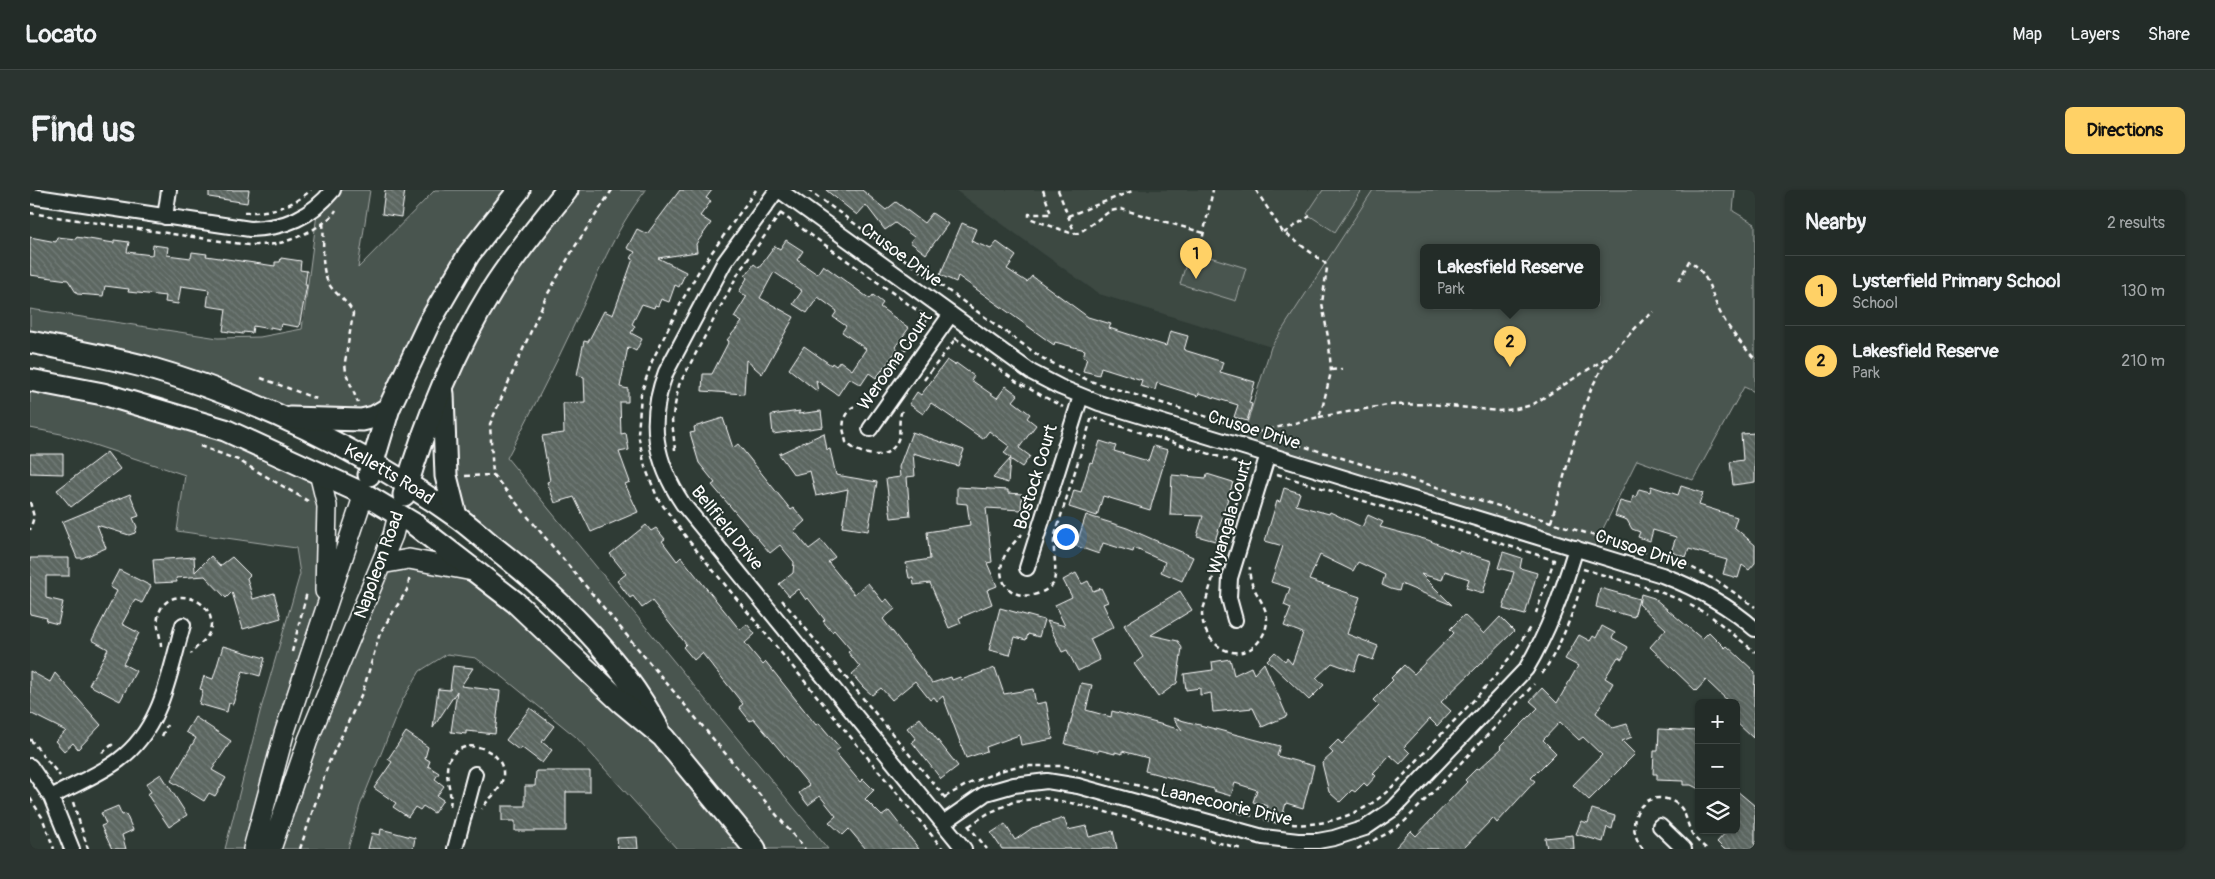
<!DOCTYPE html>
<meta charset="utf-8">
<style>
:root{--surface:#232c28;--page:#2b3430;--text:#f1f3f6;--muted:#a3a7a8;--line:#404845;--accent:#ffd166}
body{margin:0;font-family:Pangolin,sans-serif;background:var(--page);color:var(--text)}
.controls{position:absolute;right:15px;bottom:15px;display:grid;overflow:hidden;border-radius:8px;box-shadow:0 1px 4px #0004}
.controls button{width:45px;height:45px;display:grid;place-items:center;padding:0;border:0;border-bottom:1px solid var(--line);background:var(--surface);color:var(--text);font:25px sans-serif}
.you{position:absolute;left:1035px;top:346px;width:18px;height:18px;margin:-12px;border:4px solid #fff;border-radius:50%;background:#1a73e8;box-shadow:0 0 0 8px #1a73e833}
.badge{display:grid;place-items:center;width:32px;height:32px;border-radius:50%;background:var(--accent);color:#111;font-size:16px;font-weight:700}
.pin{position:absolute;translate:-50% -41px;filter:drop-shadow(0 1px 2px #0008)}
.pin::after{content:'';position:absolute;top:26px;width:18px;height:15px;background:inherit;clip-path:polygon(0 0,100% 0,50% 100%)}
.popup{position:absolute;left:1390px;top:54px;width:180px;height:65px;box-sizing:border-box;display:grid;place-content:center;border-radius:8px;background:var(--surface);filter:drop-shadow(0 1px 4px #0005);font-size:16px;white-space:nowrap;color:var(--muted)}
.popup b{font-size:19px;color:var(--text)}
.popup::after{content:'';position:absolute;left:50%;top:100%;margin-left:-10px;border:10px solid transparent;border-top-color:var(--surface)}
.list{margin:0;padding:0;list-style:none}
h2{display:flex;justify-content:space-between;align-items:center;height:65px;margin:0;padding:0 20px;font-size:21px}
h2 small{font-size:16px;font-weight:400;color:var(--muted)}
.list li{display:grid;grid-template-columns:32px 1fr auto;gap:15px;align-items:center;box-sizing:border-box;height:70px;padding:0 20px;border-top:1px solid var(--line)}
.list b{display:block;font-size:19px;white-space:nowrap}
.list p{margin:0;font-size:16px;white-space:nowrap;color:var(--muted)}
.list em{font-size:16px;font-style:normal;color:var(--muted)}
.icon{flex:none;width:28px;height:28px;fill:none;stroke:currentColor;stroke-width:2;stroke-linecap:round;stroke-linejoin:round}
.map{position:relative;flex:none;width:1725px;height:659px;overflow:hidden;border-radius:8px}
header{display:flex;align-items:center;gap:30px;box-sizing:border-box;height:70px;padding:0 25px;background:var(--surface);border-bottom:1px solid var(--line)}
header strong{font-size:24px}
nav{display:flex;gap:28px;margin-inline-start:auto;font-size:18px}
.intro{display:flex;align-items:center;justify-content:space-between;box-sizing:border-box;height:120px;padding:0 30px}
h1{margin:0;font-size:35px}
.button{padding:12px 22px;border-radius:8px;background:var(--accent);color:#111;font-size:18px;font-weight:700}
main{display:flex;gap:30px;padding:0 30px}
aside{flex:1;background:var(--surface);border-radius:8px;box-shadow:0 1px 4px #0004}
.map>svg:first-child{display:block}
</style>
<header>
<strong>Locato</strong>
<nav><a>Map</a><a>Layers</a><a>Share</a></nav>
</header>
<div class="intro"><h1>Find us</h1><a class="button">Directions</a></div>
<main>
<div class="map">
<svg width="1725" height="659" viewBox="0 0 1725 659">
<defs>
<pattern id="building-back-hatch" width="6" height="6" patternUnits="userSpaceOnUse" patternTransform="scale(1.25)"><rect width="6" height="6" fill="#5b6661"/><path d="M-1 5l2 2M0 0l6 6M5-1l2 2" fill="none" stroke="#747d79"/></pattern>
</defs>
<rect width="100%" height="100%" fill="#2f3b35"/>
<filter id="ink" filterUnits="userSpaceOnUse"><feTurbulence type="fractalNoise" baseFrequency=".02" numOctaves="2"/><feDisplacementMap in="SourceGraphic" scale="10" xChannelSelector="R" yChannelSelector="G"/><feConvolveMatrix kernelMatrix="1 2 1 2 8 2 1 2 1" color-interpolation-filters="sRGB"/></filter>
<g filter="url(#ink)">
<!-- built -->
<path fill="#3c4842" d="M925 0H1343L1241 157 1069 104Z"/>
<!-- park -->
<path fill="#4a544f" stroke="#a4aaa7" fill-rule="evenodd" d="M303 0H340L328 78 405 0H489L359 218 253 228 0 152V119L188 148 230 147 272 139 288 16Z
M537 0H616C583 42 567 88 544 135 523 180 500 224 477 268L798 659H647L546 547 474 488 446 468 417 464 390 481 373 509 330 616 318 659H241L351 374 448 382 591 512 588 475 426 326 412 194Z
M1293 0H1332L1305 42 1277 24Z
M1343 0H1705L1703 21 1725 34V202L1714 197 1663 290 1607 270 1561 363 1210 256 1241 157ZM1394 58H1566V116H1394Z
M1160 61 1216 78 1206 111 1150 94Z
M0 190 73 204 289 283 295 417 223 659H195L230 522 270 384 266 358 147 341 155 285 31 244 0 238Z"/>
<!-- building -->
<path fill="url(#building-back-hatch)" stroke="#fff" d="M179 0H219L217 13 179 7Z
M355 0H375L371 27 352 24Z
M650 0H682L676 8 681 11 670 26 681 33 666 54 667 62 628 68 656 82 649 97 645 95 639 112 631 109 628 116 625 115 624 118 612 114 602 134 605 136 601 143 612 149 606 161 598 157 590 197 598 199V212H590L591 244 596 243 599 260 589 262 600 292 595 294 608 322 561 342 544 307 525 313 517 292 520 291 512 246 534 243 533 213 555 212 554 187 547 185 554 151 558 152 574 121 583 125 603 69 601 68 605 62 597 58 607 39 617 44Z
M796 0H832L856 20 866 12 894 33 902 23 918 34 896 64 880 52 884 47 865 33 855 40 836 15 827 25Z
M932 33 946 39 941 51 961 59 967 52 986 66 977 79 997 92 1002 86 1058 127 1081 134 1079 138 1136 156 1140 141 1158 146 1154 160 1193 172 1190 182 1225 192 1219 213 1222 214 1217 231 1204 227 1208 215 1169 203 1168 206 1127 193 1125 200 1110 196 1112 190 1071 177 1069 185 1053 181 1057 168 1053 167 1055 160 1025 152 1024 155 928 86 926 92 910 85Z
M0 47 26 52 27 47 46 49V47L84 53V50L99 52 97 62 122 65 123 55 138 57 137 65 161 68 162 62 177 64 176 66 245 76V72H250L251 68 271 71 270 80 277 81 275 95H277L269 137 251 134 250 139 240 137V139L223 136 222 143 213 142V144L193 141 196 119 177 116 179 100 151 96 148 114 135 112 136 106 98 102 99 99 75 96 73 106 47 104 38 90 0 85Z
M756 50 773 61 767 70 787 84 793 75 840 109 843 105 853 113 850 117 879 138 865 157 868 159 846 188 839 183 831 195 819 188 808 205 786 190 788 202 759 179 774 156 801 175 802 173 806 176 810 171 822 180 836 159 812 142 816 136 803 127 807 121 788 107 777 123 763 114 772 101 744 82 730 108 764 127 732 184 716 170 714 204 672 201 673 184H682L699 151 697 150 712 132 704 127 717 106 709 102 717 88 715 86 724 74 729 78 745 56 750 59Z
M917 170 925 175 926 173 944 186 941 190 967 208 976 196 988 205 983 211 1000 224 997 228 1006 235 989 258 1000 266 992 277 980 269 978 293 963 288 981 268 974 263 979 256 959 241 953 249 901 213 893 224 879 214 887 202 891 205Z
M770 221 768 224 791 221 793 237 743 244 741 225Z
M693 228 703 258 708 254 761 320 764 318 775 331 764 341 779 359 791 350 805 367 798 372 824 404 838 393 853 412 857 409 865 419 853 429 902 493 921 487 922 490 930 487 931 490 965 478 974 504 1003 499 1006 514 1016 512 1023 549 991 555 989 545 956 557 957 561 936 568 913 506 907 511 904 507 900 510 885 491 862 510 851 498 842 505 833 497 822 484 830 477 818 462 821 460 804 440 802 442 793 431 795 430 778 408 776 410 768 399 759 406 749 394 763 383 764 372 750 355 740 363 682 295 685 293 669 273 660 243 665 242 664 237Z
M882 242 934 260 928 276 883 263 885 286 877 287 880 326 861 328 856 289 870 287 869 277Z
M794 243 797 260 800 259 806 285 847 292 838 341 812 337 818 299 786 306 780 281 764 285 749 264Z
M1725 243V292L1703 295 1700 272 1713 270 1711 244Z
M1070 251 1086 256 1084 261 1118 271 1123 256 1138 260 1120 320 1073 306 1067 326 1039 317 1044 300 1051 302 1060 272 1063 273Z
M77 262 90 279 41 317 27 300Z
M0 264H33V284L0 283Z
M1177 284 1203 292 1185 351 1167 346 1173 326 1140 325 1142 285 1176 288Z
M1621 296 1648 305 1651 296 1673 303 1669 315 1707 327 1704 337 1725 355V373L1719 380 1712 375 1708 388 1693 384 1697 370 1659 359 1656 367 1641 362 1646 347 1623 340 1620 351 1608 347 1610 342 1602 339 1597 330 1585 326 1590 311 1601 314 1603 306 1606 307 1609 299 1620 302Z
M927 297 978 300V303L992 304 991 320 956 318 962 372 957 373 967 396 957 400 962 414 929 428 931 433 919 438 900 393 884 395 883 388H879L876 373 900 369 897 342 940 335 937 314 927 313Z
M1254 298 1270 303 1266 315 1299 324 1300 322 1332 337 1338 325 1353 332 1350 337 1398 350 1429 363V361L1462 371 1453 403 1436 398 1439 389 1415 381 1412 390 1391 384 1422 415 1371 394 1369 401 1361 399 1352 395 1355 385 1328 372 1323 381 1290 365 1279 390 1330 407 1317 444 1348 456 1343 470 1329 465 1324 481 1302 473 1286 488 1294 495 1279 510 1237 470 1245 462 1255 471 1257 468 1262 474 1273 443 1254 436 1261 418 1254 415 1260 398 1241 392 1253 356 1235 351 1247 311 1250 312Z
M100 304 109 326 103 328 107 337 105 343 99 345 67 335 76 358 52 368H47L32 332Z
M1056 325 1097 338 1163 367 1152 391 1131 382 1135 372 1104 358 1103 362 1073 353 1069 364 1046 356Z
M616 335 621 341 626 338 635 349 632 351 647 371 651 367 710 440 717 434 725 444 715 453 733 475 736 472 786 535 789 533 810 558 805 562 830 592 833 589 844 600 835 609 852 626 859 621 889 659H836L819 639 813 645 799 632 806 626 790 606 778 615 769 603 779 595 724 529 720 531 709 517 713 514 672 463 664 470 653 457 656 454 622 411 612 418 603 406 600 408 587 391 596 384 580 364Z
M1473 362 1492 368 1490 378 1507 383 1495 425 1473 419 1484 382 1468 378Z
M181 366 190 376 202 367 220 385 217 388 223 409 244 403 251 428 213 439 202 402 196 408 175 386 146 388 147 392 125 393 123 370 164 367 165 382Z
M0 368H39V386H16V408L33 412 28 434 16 431 17 428 0 424Z
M89 380 121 396 112 413 105 410 92 434 109 443 93 474 106 481 90 511 59 495 78 459 62 450 87 401 80 397Z
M1046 383 1052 394 1058 391 1063 401 1071 398 1078 412 1073 414 1084 437 1060 449 1070 470 1048 481 1037 460 1032 462 1017 431 1035 436 1025 415 1042 407 1033 390Z
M1570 398 1609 409 1604 427 1566 417Z
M1150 401 1162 420 1121 445 1148 451 1152 458 1147 493 1128 507 1104 474 1113 467 1094 435Z
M1611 404 1624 408 1672 449 1679 442 1695 458 1697 456 1725 482 1723 548 1706 532V513H1700L1676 490 1666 501 1620 457 1636 439 1609 414Z
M970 418 1014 430 1009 447 998 444 996 450 985 447 980 465 959 460Z
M1434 425 1454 444 1470 427 1484 441 1411 512 1421 521 1407 536 1400 529 1374 557 1380 563 1370 574 1360 565 1343 583 1346 586 1337 596 1334 593 1325 602 1322 600 1310 612 1299 602 1292 573 1303 563 1299 559 1308 550 1312 554 1349 516 1343 510 1363 490 1361 488 1374 475 1384 484 1424 443 1420 439Z
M1572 436 1585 443 1582 448 1598 457 1592 469 1588 467 1575 488 1583 493 1566 523 1583 538 1597 534 1602 547 1592 551 1605 564 1559 610 1543 595 1572 565 1553 547 1549 550 1530 532 1513 550 1526 563 1501 588 1505 591 1467 633 1463 628 1433 659H1364L1381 641 1386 646 1437 592 1435 590 1447 578 1449 579 1472 558 1470 556 1508 518 1500 511 1512 498 1527 513 1548 476 1535 469 1549 445 1560 451 1563 446 1566 448Z
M193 456 235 468 230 486 213 481 203 514 199 513 197 522 169 514 173 500 170 499 174 486 183 489Z
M1200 469 1204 485 1221 477 1224 484 1234 473 1257 526 1232 537 1223 518 1183 522 1181 503 1170 505V498L1156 500 1154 484 1183 480 1182 472Z
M423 476 443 478 431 496 470 501 465 544 436 541V544L421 542 427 501 403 538 408 499 420 500Z
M0 481 20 492 25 483 71 535 48 559 43 553 34 561 25 551 36 541 0 523Z
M1051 493 1062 495 1056 520 1081 527 1082 521 1152 540 1143 528 1250 556 1247 566 1284 576 1273 618 1256 613 1252 627 1236 623 1238 616 1223 612 1227 600 1205 593 1201 606 1184 601V599L1115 581 1118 568 1092 561V564L1085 562V564L1069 560 1068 562 1035 554Z
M500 518 524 536 512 552 522 560 512 573 491 557 489 560 476 550Z
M165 527 201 551 182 580 196 588 185 606 179 603 174 611 141 591 166 548 156 542Z
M890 528 928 576 911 589 882 552 886 549 877 538Z
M1629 539 1669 541V599L1661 595H1653V591L1627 590V584H1623L1624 561H1628Z
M376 542 398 557 395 568 400 571 398 576 409 583 405 589 414 596 407 606 413 610 404 623 393 616 390 620 385 617 378 627 363 617 366 613 344 598 362 572 358 569Z
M506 581H560V602H536V641H485V631H472V616H495V596H505Z
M131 584 157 625 139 637 117 604 121 602 116 594Z
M1706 600 1725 616V659H1694L1687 652 1698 640H1706Z
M88 616 92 625 96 624 103 640 92 645 96 659H82L71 636 76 634 71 623Z
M1562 619 1585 626 1582 639 1577 637 1573 652 1546 644 1551 631 1558 633Z
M1034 628 1038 640 1056 636 1059 647 1083 641 1087 659H972L961 643 975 634 985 650 1002 638Z
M351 639 385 648 383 659H338L342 643 350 645Z
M1543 645 1544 659H1517L1515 648Z
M607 647 608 659H588L587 648Z"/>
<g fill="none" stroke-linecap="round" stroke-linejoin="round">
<defs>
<path id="minor" d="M747 0 694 73 636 182C617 231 625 272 653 314L934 659
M749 0 1001 182 1030 197 1069 213 1632 385C1666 398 1698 415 1725 439
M0 6 220 39C255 38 281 27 303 0
M135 27 139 0
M840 239 921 124
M997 378 1051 206
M1205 430 1199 408 1200 388 1238 264
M0 576 21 607 42 659
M21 607C43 595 69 585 89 570 132 538 139 484 153 435
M913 633 956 603 984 595 1017 591 1048 596 1233 647 1268 651H1288L1304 648 1335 638 1363 619 1496 479C1519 441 1533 400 1546 358
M1630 636 1654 659
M425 659 445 584"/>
<path id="secondary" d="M289 283 297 316 295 401
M351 374 379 369 448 382
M223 659 254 544 334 304
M241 659 278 550 363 345 368 325"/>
<g id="primary">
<path id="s1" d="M0 152C39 160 78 167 116 177 222 207 334 261 424 325 437 334 448 344 460 354 526 406 588 463 628 538"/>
<path d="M0 190 73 204 195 240 334 304 384 334 485 412 591 512 633 547 725 659"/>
<path d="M413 204 416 286 426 326"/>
<path d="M260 228 332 230 344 227 359 218"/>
<path d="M339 285 359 218 399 133 439 64 489 0"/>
<path d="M374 305C395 233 422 165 462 100 484 65 511 33 537 0"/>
</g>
</defs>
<!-- minor casing -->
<use href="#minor" stroke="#fff" stroke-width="18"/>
<!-- secondary casing -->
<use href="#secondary" stroke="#fff" stroke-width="22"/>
<!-- primary casing -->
<use href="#primary" stroke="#fff" stroke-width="25"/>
<!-- path -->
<path stroke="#fff" stroke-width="2.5" stroke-dasharray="5 4" stroke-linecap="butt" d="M582 0 544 58 516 107 460 234 463 285 775 659
M726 0 670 79 653 109 622 171 611 204 608 244 615 277 628 309 659 351 913 659
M778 0 1012 168 1060 191 1521 332 1657 375 1686 390 1725 417
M1013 0 1021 24H999V28L1043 44 1049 43 1080 21 1091 19 1174 43
M1028 0 1045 44
M1226 0 1252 41 1295 73 1297 78 1292 113 1299 153 1301 182 1293 215 1289 227 1229 242
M214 22C239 23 262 17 281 0
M0 23 218 55C227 55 236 55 245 54 262 51 297 36 306 20
M750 23 898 128
M1038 26 1105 0
M293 33C295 52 289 76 299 94 305 105 320 112 323 124L315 172 316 183 328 213
M1254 43 1280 26
M1169 64 1183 0
M1649 91 1659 71C1680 83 1681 107 1692 126 1701 142 1713 156 1725 169
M925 148 987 192 1033 217
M1301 180 1312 179
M231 188 287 209
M894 190 926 148
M872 221C867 231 872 242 867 252 857 273 828 265 816 252L813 238 814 230 820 219 842 205 898 128
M1289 227 1358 215 1401 214 1469 221 1486 219 1502 215 1578 167 1614 129 1624 122
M1064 228 1219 276
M170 256 208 270 278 311
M645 260 642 230 649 195 709 82 753 20
M1218 276 1172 423C1172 459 1215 479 1233 445 1248 416 1216 404 1220 377
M1247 284 1524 370 1506 423
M435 286 463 285
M0 312 4 327 0 340
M1521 332 1553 220 1561 199 1577 168
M992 344C984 353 975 361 972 373 965 405 1002 416 1023 394 1029 377 1021 362 1025 345L1062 227
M1553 379 1625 400 1655 412
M752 410 916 609
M1660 415 1677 424
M1682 427 1725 462
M131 457C131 445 125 435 129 423 139 393 189 409 180 440 177 451 167 455 161 464
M262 462 277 402
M1512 484C1532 454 1544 421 1554 386
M132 546 137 535
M0 549 30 586
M72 563 83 554
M915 607 936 595 970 581 988 576H1034L1249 633
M0 608 12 627 24 659
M43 612 58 659
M420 616C423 601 413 585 419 570 432 542 481 561 472 591 469 603 457 609 452 619
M1262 634C1286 636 1310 630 1332 619 1359 605 1379 579 1399 557 1435 519 1473 483 1500 437
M938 635 957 659
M939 636 957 624 985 611 1014 608 1046 614 1212 659
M270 659 299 572 333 501 350 443 377 400 380 386
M1327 659 1358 643 1375 631 1472 530 1504 494
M1613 659C1591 632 1613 596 1644 612 1658 620 1655 633 1663 645 1666 650 1672 655 1677 659"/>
<!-- minor -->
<use href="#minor" stroke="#26332d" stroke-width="14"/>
<!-- secondary -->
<use href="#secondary" stroke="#26332d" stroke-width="19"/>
<!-- primary -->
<use href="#primary" stroke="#26332d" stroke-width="21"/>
</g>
</g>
<g text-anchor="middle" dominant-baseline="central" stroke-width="4" stroke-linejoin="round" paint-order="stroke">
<!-- street labels -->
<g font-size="18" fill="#fff" stroke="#26332d">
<text transform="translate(871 65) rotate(36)">Crusoe Drive</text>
<text transform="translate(865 171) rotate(-55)">Weroona Court</text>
<text transform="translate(1224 240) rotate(17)">Crusoe Drive</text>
<text stroke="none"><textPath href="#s1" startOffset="385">Kelletts Road</textPath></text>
<text transform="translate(1006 287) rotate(-73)">Bostock Court</text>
<text transform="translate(1200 327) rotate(-74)">Wyangala Court</text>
<text transform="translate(697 338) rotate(51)">Bellfield Drive</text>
<text transform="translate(1611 360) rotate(18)">Crusoe Drive</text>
<text transform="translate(349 375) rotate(-70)">Napoleon Road</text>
<text transform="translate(1196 615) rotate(13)">Laanecoorie Drive</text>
</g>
</g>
</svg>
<div class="controls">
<button>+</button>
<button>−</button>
<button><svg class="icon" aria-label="layers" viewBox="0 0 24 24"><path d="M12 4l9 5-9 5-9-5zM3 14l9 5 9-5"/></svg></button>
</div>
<div class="you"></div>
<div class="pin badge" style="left:1166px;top:89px">1</div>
<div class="pin badge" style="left:1480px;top:177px">2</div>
<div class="popup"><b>Lakesfield Reserve</b>Park</div>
</div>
<aside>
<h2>Nearby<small>2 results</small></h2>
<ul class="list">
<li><span class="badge">1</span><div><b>Lysterfield Primary School</b><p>School</p></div><em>130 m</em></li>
<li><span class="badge">2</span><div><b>Lakesfield Reserve</b><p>Park</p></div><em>210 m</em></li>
</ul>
</aside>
</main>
